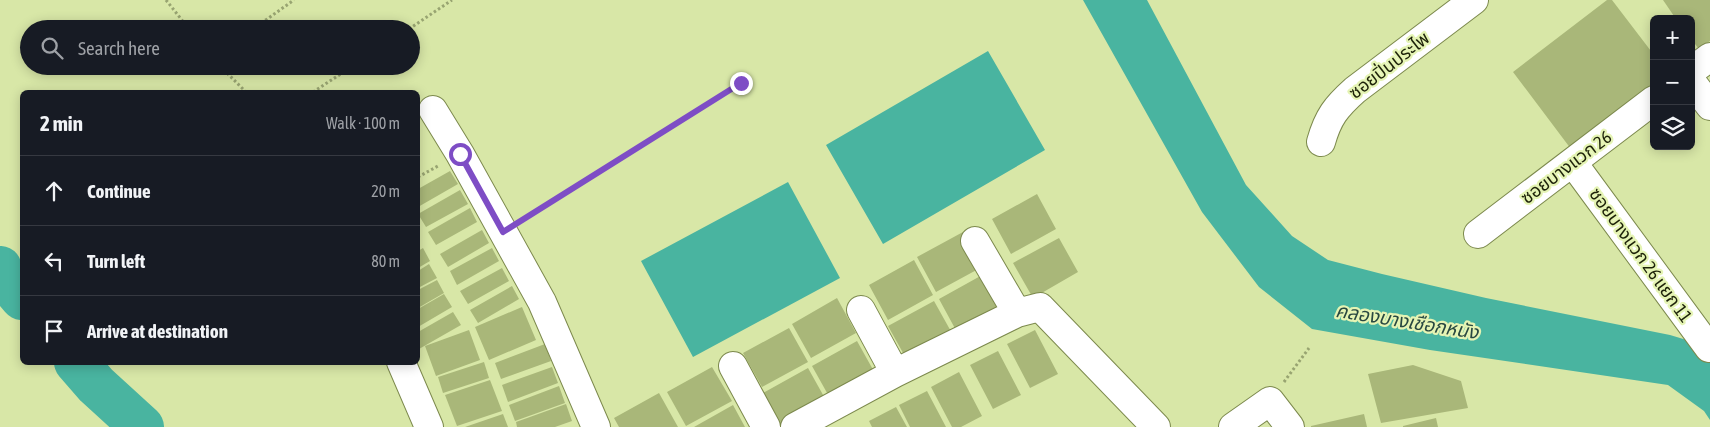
<!DOCTYPE html>
<meta charset="utf-8">
<style>
:root{--surface:#171b24;--page:#242831;--text:#f1f3f6;--muted:#9ea1a6;--line:#363941}
body{margin:0;font-family:"Asap Condensed","Noto Sans Thai",sans-serif;background:var(--page);color:var(--text)}
.controls{position:absolute;right:15px;top:15px;display:grid;overflow:hidden;border-radius:8px;box-shadow:0 2px 12px #0003}
.controls button{width:45px;height:45px;display:grid;place-items:center;padding:0;border:0;border-bottom:1px solid var(--line);background:var(--surface);color:var(--text);font:25px sans-serif}
.stop{position:absolute;width:15px;height:15px;margin:-11px;border:4px solid #7e4dc5;border-radius:50%;background:#fff}
.stop.end{background:#7e4dc5;border-color:#fff;box-shadow:0 1px 5px #0008}
.list{margin:0;padding:0;list-style:none}
h2{display:flex;justify-content:space-between;align-items:center;height:65px;margin:0;padding:0 20px;font-size:21px}
h2 small{font-size:16px;font-weight:400;color:var(--muted)}
.list li{display:grid;grid-template-columns:32px 1fr auto;gap:15px;align-items:center;box-sizing:border-box;height:70px;padding:0 20px;border-top:1px solid var(--line)}
.list b{display:block;font-size:19px;white-space:nowrap}
.list em{font-size:16px;font-style:normal;color:var(--muted)}
.icon{flex:none;width:28px;height:28px;fill:none;stroke:currentColor;stroke-width:2;stroke-linecap:round;stroke-linejoin:round}
.map{position:relative;flex:none;width:1710px;height:427px;overflow:hidden}
.search{position:absolute;background:var(--surface);box-shadow:0 2px 12px #0003;left:20px;top:20px;width:400px;height:55px;display:flex;align-items:center;gap:12px;box-sizing:border-box;padding:0 18px;border-radius:28px;color:var(--muted);font-size:19px}
.panel{position:absolute;background:var(--surface);box-shadow:0 2px 12px #0003;left:20px;top:90px;width:400px;height:275px;border-radius:8px}
.map>svg:first-child{display:block}
</style>
<div class="map">
<svg width="1710" height="427" viewBox="0 0 1710 427">
<rect width="100%" height="100%" fill="#d8e7a7"/>
<!-- water -->
<path fill="#49b4a0" d="M1083 0H1147L1246 185 1292 236 1328 260 1382 274 1486 298 1670 335 1710 347V420L1704 411 1668 385 1430 350 1312 329 1259 287 1202 212Z
M988 51 1045 150 883 244 826 145Z
M788 182 840 278 693 357 641 261Z"/>
<g fill="none" stroke-linecap="round" stroke-linejoin="round">
<!-- river -->
<path stroke="#49b4a0" stroke-width="44" d="M0 268 2 274 22 298
M76 362 96 385 142 427"/>
</g>
<!-- building -->
<path fill="#a9b779" d="M1607 0H1612L1654 55V93L1574 153 1513 72Z
M1663 0H1710V41L1699 49 1691 39V19H1676Z
M450 171 458 184 418 207V189Z
M460 190 468 204 426 227 418 214Z
M1037 194 1056 229 1011 254 992 219Z
M470 208 477 222 436 245 428 232Z
M482 230 489 243 448 267 440 254Z
M963 232 982 267 936 292 917 257Z
M1059 238 1078 272 1033 298 1013 263Z
M423 248 430 261 418 268V251Z
M492 248 499 261 457 285 450 271Z
M914 260 933 295 888 320 869 285Z
M429 264 437 278 418 288V271Z
M502 268 509 281 468 304 460 291Z
M984 274 1003 309 958 334 939 299Z
M437 280 444 293 418 308V290Z
M512 286 519 299 478 323 470 310Z
M444 294 452 307 418 327V309Z
M837 298 856 333 811 358 792 324Z
M934 301 953 335 907 360 888 326Z
M522 307 536 340 489 360 475 327Z
M453 312 461 325 419 349 418 332Z
M789 328 808 362 762 387 743 353Z
M469 330 480 360 436 376 425 346Z
M1035 330 1058 374 1030 388 1007 344Z
M857 341 876 375 831 400 812 366Z
M545 344 551 361 501 379 495 363Z
M998 351 1021 395 993 409 970 365Z
M484 362 489 378 443 393 438 377Z
M1413 365 1461 381 1468 408 1381 423 1368 374Z
M552 367 558 383 508 402 502 385Z
M712 367 732 401 686 426 667 392Z
M808 368 827 402 781 427 763 393Z
M959 372 982 416 961 427H952L931 387Z
M490 380 502 411 457 426 445 395Z
M559 386 565 403 515 421 509 405Z
M927 391 946 427H910L899 405Z
M659 393 678 427H619L614 418Z
M566 404 572 421 555 427H517L516 422Z
M733 405 745 427H694Z
M896 407 907 427H872L869 421Z
M503 414 508 427H465Z
M1364 414 1367 427H1311V426Z
M1436 418 1438 427H1403V426Z"/>
<g fill="none" stroke-linecap="round" stroke-linejoin="round">
<defs>
<path id="minor" d="M1691 71 1710 57
M1691 81 1710 106
M433 110 460 154 542 302 596 427
M1321 142C1328 117 1336 107 1355 90L1474 0
M1573 163 1709 348
M1478 234 1654 100
M975 241 1017 313
M861 310 895 373
M401 362 429 427
M733 366 766 427
M795 427 895 373 1017 313 1040 307 1156 427
M1233 427 1270 401 1290 427"/>
</defs>
<!-- minor casing -->
<use href="#minor" stroke="#7c894d" stroke-width="30"/>
<!-- path -->
<path stroke="#98a471" stroke-width="3" stroke-dasharray="2.5 2.5" stroke-linecap="butt" d="M166 0 189 29
M253 29 294 0
M409 29 452 0
M220 66 246 92
M313 92 353 66
M418 177 438 166
M525 218 741 83
M1284 382 1309 348"/>
<!-- minor -->
<use href="#minor" stroke="#fff" stroke-width="28"/>
</g>
<g fill="none" stroke-linecap="round" stroke-linejoin="round">
<!-- route -->
<path stroke="#7e4dc5" stroke-width="6" d="M460 154 503 232 741 83"/>
</g>
<g text-anchor="middle" dominant-baseline="central" stroke-width="4.5" stroke-linejoin="round" paint-order="stroke">
<!-- street labels -->
<g font-size="18" fill="#1d2209" stroke="#e5f4b4">
<text transform="translate(1389 65) rotate(-38)">ซอยปิ่นประไพ</text>
<text transform="translate(1566 167) rotate(-37)">ซอยบางแวก 26</text>
<text transform="translate(1641 255) rotate(54)">ซอยบางแวก 26 แยก 11</text>
</g>
<!-- water labels -->
<g font-size="19" font-style="italic" fill="#284841" stroke="#e5f4b4">
<text transform="translate(1407 321) rotate(9)">คลองบางเชือกหนัง</text>
</g>
</g>
</svg>
<div class="controls">
<button>+</button>
<button>−</button>
<button><svg class="icon" aria-label="layers" viewBox="0 0 24 24"><path d="M12 4l9 5-9 5-9-5zM3 14l9 5 9-5"/></svg></button>
</div>
<div class="stop" style="left:460px;top:154px"></div>
<div class="stop end" style="left:741px;top:83px"></div>
<div class="search"><svg class="icon" aria-label="search" viewBox="0 0 24 24"><circle cx="10" cy="10" r="6"/><path d="M15 15l6 6"/></svg>Search here</div>
<section class="panel">
<h2>2 min<small>Walk · 100 m</small></h2>
<ul class="list">
<li><svg class="icon" aria-label="ahead" viewBox="0 0 24 24"><path d="M12 20V5M6 11l6-6 6 6"/></svg><div><b>Continue</b></div><em>20 m</em></li>
<li><svg class="icon" aria-label="left" viewBox="0 0 24 24"><path d="M17 20v-9H6M10 6l-5 5 5 5"/></svg><div><b>Turn left</b></div><em>80 m</em></li>
<li><svg class="icon" aria-label="arrive" viewBox="0 0 24 24"><path d="M6 21V4h12l-3 4 3 4H6"/></svg><div><b>Arrive at destination</b></div></li>
</ul>
</section>
</div>
